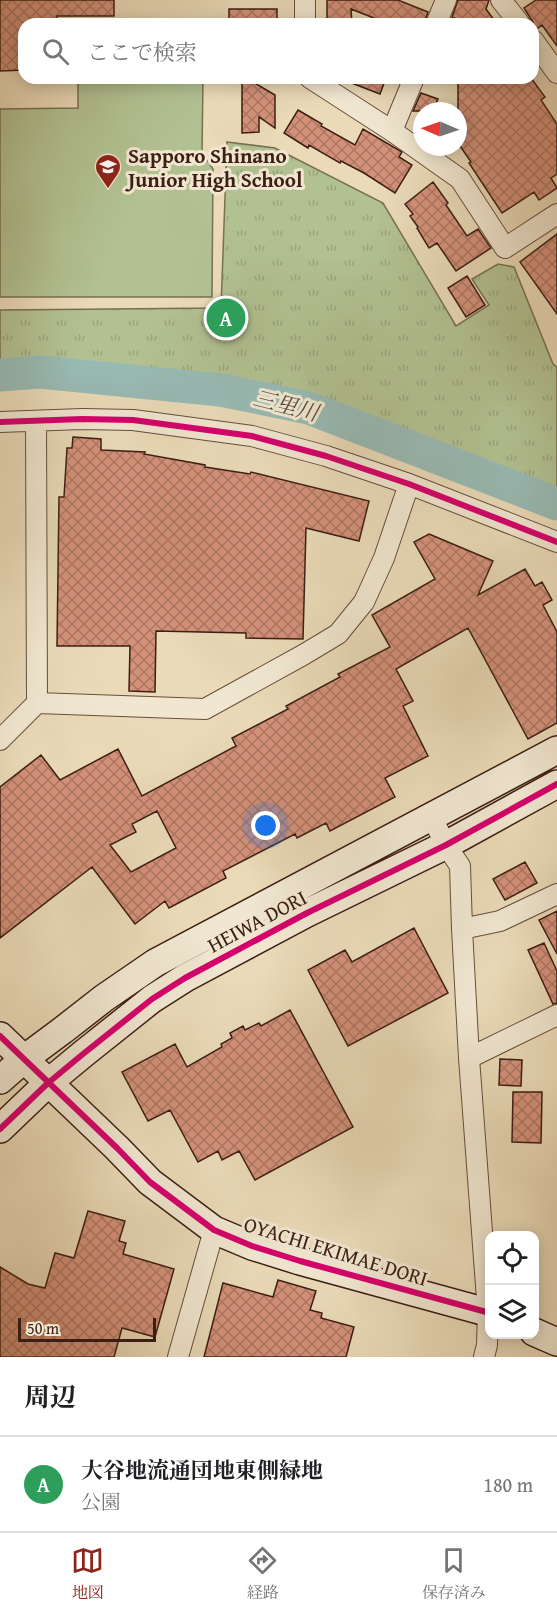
<!DOCTYPE html>
<html lang="ja">
<meta charset="utf-8">
<style>
:root{--surface:#fff;--page:#f2f2f2;--text:#202124;--muted:#757577;--line:#e0e0e0;--accent:#8f2418}
body{margin:0;font-family:"Gentium Book Plus","Noto Serif JP",serif;background:var(--page);color:var(--text)}
.controls{position:absolute;right:18px;bottom:18px;display:grid;overflow:hidden;border-radius:12px;box-shadow:0 3px 15px #0003}
.controls button{width:54px;height:54px;display:grid;place-items:center;padding:0;border:0;border-bottom:2px solid var(--line);background:var(--surface);color:var(--text);font:30px sans-serif}
.compass{position:absolute;left:413px;top:102px;width:54px;height:54px;border-radius:50%;background:var(--surface);box-shadow:0 3px 15px #0003;rotate:272deg}
.scale{position:absolute;left:18px;bottom:15px;width:138px;box-sizing:border-box;padding-left:6px;border:3px solid #3c1e13;border-top:0;font-size:16px;line-height:21px;white-space:nowrap;color:#3c1e13;-webkit-text-stroke:4px #f1e7d1;paint-order:stroke}
.you{position:absolute;left:266px;top:826px;width:21px;height:21px;margin:-15px;border:4px solid #fff;border-radius:50%;background:#1a73e8;box-shadow:0 0 0 9px #1a73e833}
.badge{display:grid;place-items:center;width:39px;height:39px;border-radius:50%;background:var(--accent);color:#fff;font-size:20px;font-weight:700}
.pin{position:absolute;translate:-50% -50%;border:3px solid #fff;box-shadow:0 2px 6px #0006}
.list{margin:0;padding:0;list-style:none}
h2{display:flex;justify-content:space-between;align-items:center;height:78px;margin:0;padding:0 24px;font-size:26px}
h2 small{font-size:20px;font-weight:400;color:var(--muted)}
.list li{display:grid;grid-template-columns:39px 1fr auto;gap:18px;align-items:center;box-sizing:border-box;height:96px;padding:0 24px;border-top:2px solid var(--line)}
.list b{display:block;font-size:22px;white-space:nowrap}
.list p{margin:0;font-size:20px;white-space:nowrap;color:var(--muted)}
.list em{font-size:20px;font-style:normal;color:var(--muted)}
.icon{flex:none;width:33px;height:33px;fill:none;stroke:currentColor;stroke-width:2;stroke-linecap:round;stroke-linejoin:round}
.map{position:relative;flex:none;width:557px;height:1357px;overflow:hidden}
.search{position:absolute;background:var(--surface);box-shadow:0 3px 15px #0003;left:18px;right:18px;top:18px;height:66px;display:flex;align-items:center;gap:15px;box-sizing:border-box;padding:0 21px;border-radius:18px;color:var(--muted);font-size:22px}
.sheet{height:174px;background:var(--surface)}
nav{display:flex;justify-content:space-around;align-items:center;box-sizing:border-box;height:84px;border-top:2px solid var(--line);background:var(--surface);font-size:16px;color:var(--muted)}
nav a{display:grid;justify-items:center;gap:3px}
nav .on{color:var(--accent)}
.map>svg:first-child{display:block}
</style>
<div class="map">
<svg width="557" height="1357" viewBox="0 0 557 1357">
<defs>
<pattern id="park-tufts" width="24" height="20" patternUnits="userSpaceOnUse" patternTransform="scale(1.5)"><rect width="24" height="20" fill="#b2c192"/><path d="M3 7l-1-3M5 7V3M7 7l1-3M15 17l-1-3M17 17v-4M19 17l1-3" fill="none" stroke="#9aa57d"/></pattern>
<pattern id="building-cross-hatch" width="8" height="8" patternUnits="userSpaceOnUse" patternTransform="scale(1.5)"><rect width="8" height="8" fill="#d4917a"/><path d="M0 0l8 8M0 8l8-8" fill="none" stroke="#ad7663"/></pattern>
</defs>
<rect width="100%" height="100%" fill="#eadab8"/>
<filter id="stains"><feTurbulence type="fractalNoise" baseFrequency=".00333" numOctaves="4"/><feColorMatrix values="0 0 0 0 .2 0 0 0 0 .09 0 0 0 0 .02 0 0 0 .5 -.17"/></filter>
<radialGradient id="worn" r=".72"><stop offset=".6" stop-color="#630" stop-opacity="0"/><stop offset="1" stop-color="#630" stop-opacity=".3"/></radialGradient>
<!-- grass -->
<path fill="#b2c192" stroke="#777052" stroke-width="1.5" d="M78 78H203L202 153 213 169 212 297H0V109L78 108Z"/>
<!-- park -->
<path fill="url(#park-tufts)" stroke="#777052" stroke-width="1.5" d="M227 142 275 148 383 203 456 326 489 305 472 279 498 264 514 267 553 364 557 367V498L224 385 87 365 0 368V310L221 308Z"/>
<g fill="none" stroke-linecap="round" stroke-linejoin="round">
<!-- river -->
<path stroke="#98bab4" stroke-width="33" d="M0 375 40 372 220 390 309 408 557 504"/>
</g>
<!-- building -->
<path fill="url(#building-cross-hatch)" stroke="#3c1e13" stroke-width="1.5" fill-rule="evenodd" d="M0 0H114V16H57V24H24V70L0 71Z
M327 0H398L428 12 424 24H389L351 9 352 24H327Z
M458 0H489L486 9 497 24H468L452 17Z
M536 0H557V46L542 25 537 29 524 8Z
M229 9H277V24H229Z
M242 78H246L275 95V128L259 117V132L242 133Z
M341 78H386L380 94 341 79Z
M458 78H531L545 97 541 100 557 124V174L551 178 557 188 539 200 534 192 502 213 469 163 471 162 458 143Z
M421 93 438 99 433 111H413Z
M298 110 322 124 321 126 355 145 363 129 402 152 399 157 412 165 395 193 364 173 341 161 340 163 309 145 308 148 284 133Z
M433 182 448 203 446 205 467 236 478 229 491 248 456 271 437 243 429 248 417 228 418 227 410 216 413 214 405 204Z
M557 234V314L520 262Z
M467 276 485 305 466 317 448 288Z
M73 437 101 439V450L145 452 144 454 205 465V467L250 474 251 472 369 501 359 541 306 528 303 639 246 638V633L156 631 155 692 129 691 130 646H57L59 497H64L67 448H72Z
M429 534 493 561 478 595 525 569 535 586 542 582 552 600 543 605 557 632V723L528 739 468 628 396 669 413 701 403 706 428 756 385 778 395 797 330 831 326 823 297 838 295 834 223 871 226 878 169 908 165 901 135 924 92 867 0 938V787L41 755 60 780 118 749 142 796 236 746 232 738 288 709 286 706 340 677 338 674 390 647 372 615 435 579 414 542ZM157 811 176 848 131 872 110 845 136 832 132 824Z
M525 862 537 883 505 900 493 879Z
M557 911V954L539 920Z
M414 928 448 993 348 1046 308 970 345 950 352 962Z
M544 943 557 971V1003L553 1004 528 950Z
M290 1010 353 1127 255 1180 239 1151 222 1160 218 1151 198 1162 170 1110 148 1121 122 1072 175 1044 187 1067 222 1047 221 1044 232 1038 230 1033 243 1026 245 1030 259 1023 261 1026Z
M500 1059 522 1060 521 1086 499 1085Z
M513 1092H542L541 1143 512 1142Z
M88 1211 125 1221 119 1241 126 1243 123 1254 174 1269 155 1337 122 1328 114 1357H0V1267L28 1284 45 1288 55 1253 74 1258Z
M278 1280 316 1291 310 1310 322 1313 321 1318 354 1327 346 1357H204L223 1283 273 1297Z"/>
<g fill="none" stroke-linecap="round" stroke-linejoin="round">
<defs>
<path id="street" d="M305 0V24
M501 0 520 24
M436 24 446 0
M533 40 557 73
M310 78 392 131 460 179 505 248 557 214
M392 131 414 78
M0 422 82 419 133 420 252 436 326 456 409 484 557 542
M37 703 205 709 303 655 338 634 364 602 384 558 409 484
M0 740 37 703 36 422
M431 816 446 845 460 866 462 929 469 1058 488 1312 487 1345 484 1357
M462 929 500 921 557 894
M469 1058 557 1015
M178 1357 214 1230"/>
<path id="secondary" d="M0 1036 117 1148 150 1182 214 1230 252 1246 300 1261 490 1313
M0 1080 24 1059 63 1030 104 998 155 963 557 750
M0 1129 48 1083 83 1054 152 999 185 978 307 913 446 845 557 784
M534 1332 557 1342"/>
</defs>
<!-- street casing -->
<use href="#street" stroke="#684d3c" stroke-width="22"/>
<!-- secondary casing -->
<use href="#secondary" stroke="#3c1e13" stroke-width="30"/>
<!-- street -->
<use href="#street" stroke="#f1e7d1" stroke-width="20"/>
<!-- secondary -->
<use href="#secondary" stroke="#f1e7d1" stroke-width="27"/>
<defs>
<path id="cycleway" d="M0 422 82 419 133 420 252 436 326 456 409 484 557 542
M0 1036 117 1148 150 1182 214 1230 252 1246 300 1261 490 1313
M0 1129 48 1083 83 1054 152 999 185 978 307 913 446 845 557 784"/>
</defs>
<!-- cycleway casing -->
<use href="#cycleway" stroke="#f1e7d1" stroke-width="10"/>
<!-- cycleway -->
<use href="#cycleway" stroke="#d6006c" stroke-width="6"/>
</g>
<!-- icons -->
<defs>
<symbol id="school-pin" viewBox="-11 -11 22 30"><path d="M0 17L-7.5 6A9.5 9.5 0 1 1 7.5 6Z" fill="#8f2418" stroke="#f1e7d1"/><path d="M0-5L7-2L0 1L-7-2ZM-4 1L0 2.5L4 1V4Q0 6-4 4Z" fill="#fff"/></symbol>
</defs>
<g fill-rule="evenodd">
<use href="#school-pin" x="93" y="152" width="30" height="40"/>
</g>
<g text-anchor="middle" dominant-baseline="central" stroke-width="6" stroke-linejoin="round" paint-order="stroke">
<!-- poi labels -->
<g font-size="21" font-weight="bold" fill="#3c1e13" stroke="#f1e7d1" text-anchor="start">
<text x="128" y="155">Sapporo Shinano<tspan x="128" dy="24">Junior High School</tspan></text>
</g>
<!-- street labels -->
<g font-size="21" fill="#3c1e13" stroke="#f1e7d1">
<text transform="translate(257 921) rotate(-28)">HEIWA DORI</text>
<text transform="translate(336 1251) rotate(17)">OYACHI EKIMAE DORI</text>
</g>
<!-- water labels -->
<g font-size="22" font-style="italic" fill="#584d43" stroke="#f1e7d1">
<text transform="translate(286 405) rotate(14)">三里川</text>
</g>
</g>
<rect width="100%" height="100%" filter="url(#stains)"/>
<rect width="100%" height="100%" fill="url(#worn)"/>
</svg>
<div class="controls">
<button><svg class="icon" aria-label="locate" viewBox="0 0 24 24"><circle cx="12" cy="12" r="6"/><path d="M12 2v4M12 18v4M2 12h4M18 12h4"/></svg></button>
<button><svg class="icon" aria-label="layers" viewBox="0 0 24 24"><path d="M12 4l9 5-9 5-9-5zM3 14l9 5 9-5"/></svg></button>
</div>
<svg class="compass" viewBox="-18 -18 36 36"><path d="M0-13l5 13h-10z" fill="#e53935"/><path d="M0 13l5-13h-10z" fill="#757577"/></svg>
<div class="scale">50 m</div>
<div class="you"></div>
<div class="pin badge" style="left:226px;top:318px;background:#2e9e5b">A</div>
<div class="search"><svg class="icon" aria-label="search" viewBox="0 0 24 24"><circle cx="10" cy="10" r="6"/><path d="M15 15l6 6"/></svg>ここで検索</div>
</div>
<section class="sheet">
<h2>周辺<small></small></h2>
<ul class="list">
<li><span class="badge" style="background:#2e9e5b">A</span><div><b>大谷地流通団地東側緑地</b><p>公園</p></div><em>180 m</em></li>
</ul>
</section>
<nav>
<a class="on"><svg class="icon" aria-label="map" viewBox="0 0 24 24"><path d="M3 6l6-2 6 2 6-2v14l-6 2-6-2-6 2zM9 4v14M15 6v14"/></svg>地図</a>
<a><svg class="icon" aria-label="directions" viewBox="0 0 24 24"><path d="M12 3l9 9-9 9-9-9zM9 14v-3h6M13 9l2 2-2 2"/></svg>経路</a>
<a><svg class="icon" aria-label="saved" viewBox="0 0 24 24"><path d="M7 4h10v16l-5-4-5 4z"/></svg>保存済み</a>
</nav>
